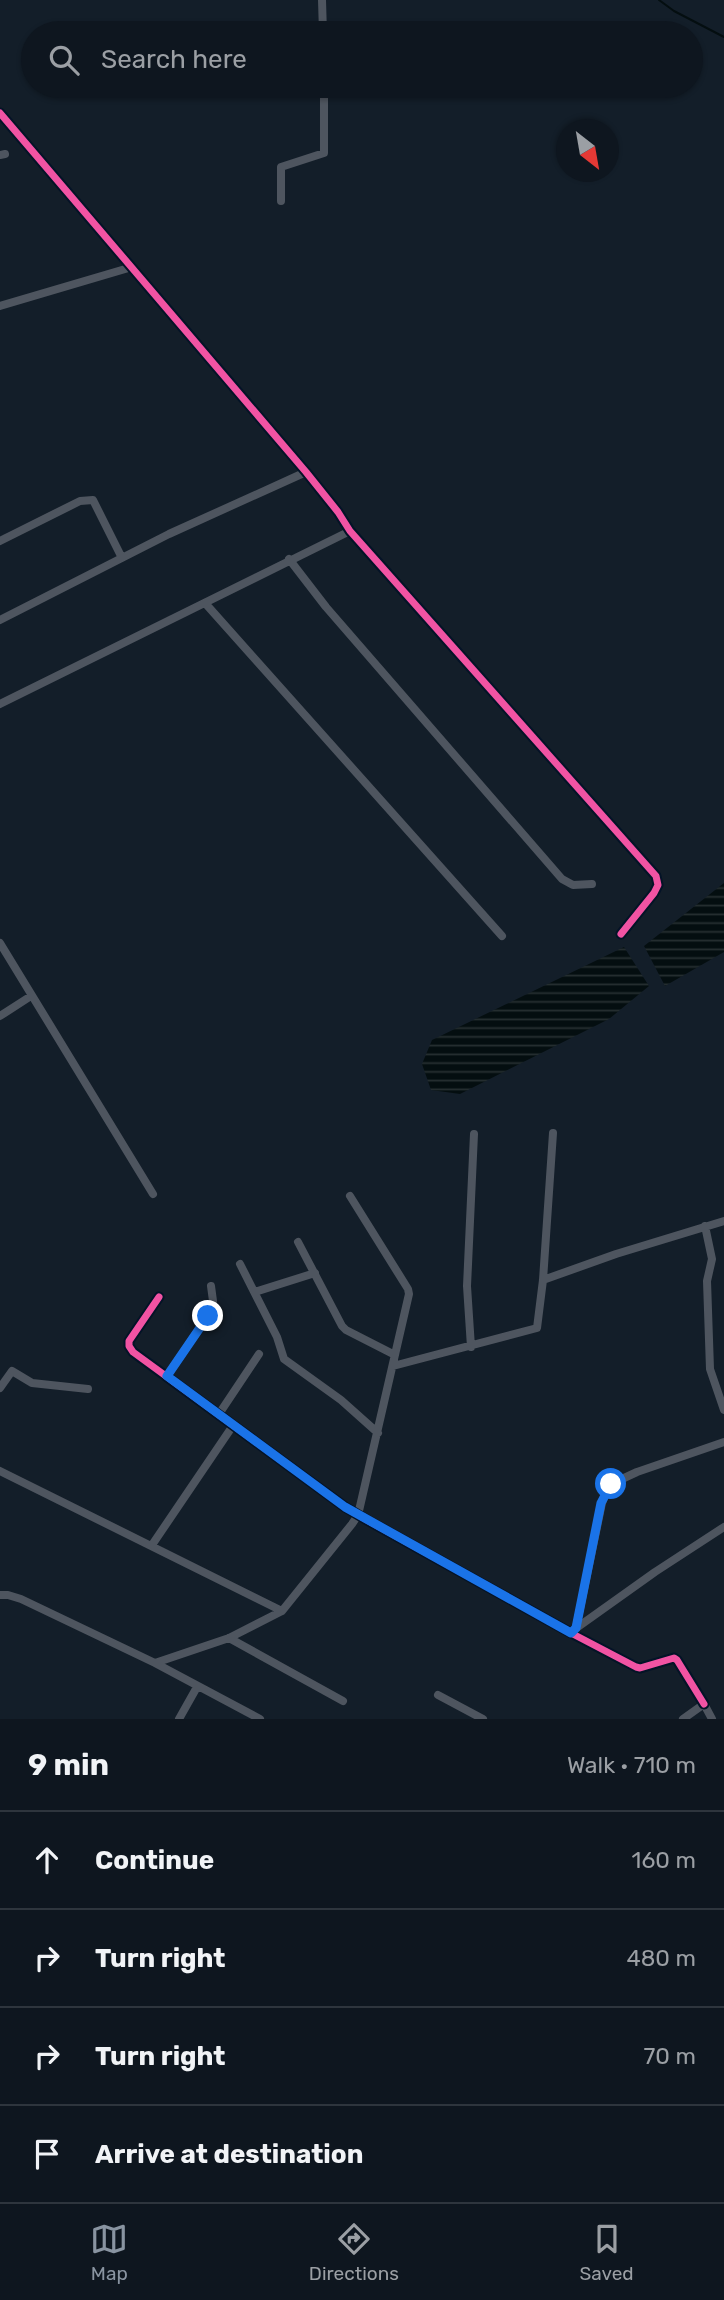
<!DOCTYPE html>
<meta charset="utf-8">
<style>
:root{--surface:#0e161f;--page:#1c232c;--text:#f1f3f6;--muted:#9b9fa4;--line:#2e353d;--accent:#8994a1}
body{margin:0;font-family:Rubik,sans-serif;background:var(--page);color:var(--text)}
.compass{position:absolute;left:556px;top:119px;width:63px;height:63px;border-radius:50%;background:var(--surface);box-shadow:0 2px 5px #0004;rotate:149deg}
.stop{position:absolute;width:21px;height:21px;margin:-16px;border:5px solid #1a73e8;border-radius:50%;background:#fff}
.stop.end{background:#1a73e8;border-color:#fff;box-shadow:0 2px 7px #0008}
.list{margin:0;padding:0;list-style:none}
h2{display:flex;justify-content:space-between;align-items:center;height:91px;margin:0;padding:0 28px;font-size:30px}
h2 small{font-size:23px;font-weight:400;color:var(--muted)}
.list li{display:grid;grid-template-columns:46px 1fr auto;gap:21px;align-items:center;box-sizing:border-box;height:98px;padding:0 28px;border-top:2px solid var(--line)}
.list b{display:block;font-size:26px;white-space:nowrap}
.list em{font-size:23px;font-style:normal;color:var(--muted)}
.icon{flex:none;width:38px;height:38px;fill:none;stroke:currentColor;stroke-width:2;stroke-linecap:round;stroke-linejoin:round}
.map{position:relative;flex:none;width:724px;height:1719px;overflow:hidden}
.search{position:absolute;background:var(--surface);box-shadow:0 2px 5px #0004;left:21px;right:21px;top:21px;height:77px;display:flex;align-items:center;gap:18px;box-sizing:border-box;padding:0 24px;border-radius:38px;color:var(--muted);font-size:26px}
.sheet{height:483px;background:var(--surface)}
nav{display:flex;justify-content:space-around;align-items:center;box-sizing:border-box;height:98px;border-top:2px solid var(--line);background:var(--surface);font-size:19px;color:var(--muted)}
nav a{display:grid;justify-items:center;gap:4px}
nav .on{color:var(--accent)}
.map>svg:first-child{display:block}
</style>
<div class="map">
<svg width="724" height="1719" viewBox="0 0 724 1719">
<defs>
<pattern id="water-rules" width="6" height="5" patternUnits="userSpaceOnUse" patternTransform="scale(1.75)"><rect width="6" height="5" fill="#040e10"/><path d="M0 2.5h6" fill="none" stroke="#273032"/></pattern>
</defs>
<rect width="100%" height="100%" fill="#131e29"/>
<!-- water -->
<path fill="url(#water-rules)" d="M724 883V952L665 986 644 946Z
M624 947 649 986 609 1019 460 1094 431 1090 422 1064 432 1040Z"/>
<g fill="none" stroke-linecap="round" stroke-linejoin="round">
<!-- stream -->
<path stroke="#040e10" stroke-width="2" d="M659 0 674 11 724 37"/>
<!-- minor -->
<path stroke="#4e555f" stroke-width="8" d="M322 0 323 33
M0 113 306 472 338 512 350 531 656 876 658 885 654 893 621 934
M0 155 5 154
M281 201V167L324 153V86
M0 306 132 267
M0 541 80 501 93 500 122 558
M289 559 326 607 562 879 573 885 592 884
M205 603 502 936
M0 620 169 534 306 472
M0 704 350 531
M0 943 153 1194
M0 1016 31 996
M705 1226 712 1259 707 1281 710 1369 724 1410
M298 1242 342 1326 346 1330 395 1355
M240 1264 277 1337 284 1359 341 1400 378 1433
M543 1280 616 1254 724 1221
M255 1292 315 1273
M159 1297 129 1341V1346L133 1352 345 1507 367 1520 571 1633 636 1667 640 1668 674 1658 677 1660 704 1704
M471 1347 467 1286 474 1134
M393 1366 537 1328 543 1280 553 1133
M167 1376 208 1316 213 1301 211 1286
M0 1388 12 1371 32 1383 88 1389
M219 1414 259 1354
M0 1471 282 1611
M152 1545 234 1424
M0 1595H8L21 1599 155 1663 260 1719
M576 1628 602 1503 609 1485 637 1472 724 1442
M575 1629 655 1572 724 1527
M229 1638 343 1701
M155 1663 229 1638 282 1611 352 1524 358 1515 409 1294 408 1289 350 1196
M438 1695 483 1719
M179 1719 197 1687
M683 1719 704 1704 712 1719"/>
<defs>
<path id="cycleway" d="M0 113 306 472 338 512 350 531 656 876 658 885 654 893 621 934
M159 1297 129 1341V1346L133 1352 345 1507 367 1520 571 1633 636 1667 640 1668 674 1658 677 1660 704 1704"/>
</defs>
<!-- cycleway casing -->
<use href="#cycleway" stroke="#041327" stroke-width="11"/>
<!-- cycleway -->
<use href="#cycleway" stroke="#f153a3" stroke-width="7"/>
</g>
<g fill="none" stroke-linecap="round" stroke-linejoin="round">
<!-- route -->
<path stroke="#1a73e8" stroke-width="9" d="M208 1316 167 1376 345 1507 571 1633 576 1628 601 1503 611 1484"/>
</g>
</svg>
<svg class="compass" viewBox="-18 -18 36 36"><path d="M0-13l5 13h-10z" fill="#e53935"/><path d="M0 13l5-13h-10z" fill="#9b9fa4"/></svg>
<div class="stop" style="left:611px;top:1484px"></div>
<div class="stop end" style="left:208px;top:1316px"></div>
<div class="search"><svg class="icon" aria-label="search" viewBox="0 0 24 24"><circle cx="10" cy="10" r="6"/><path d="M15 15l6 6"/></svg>Search here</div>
</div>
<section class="sheet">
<h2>9 min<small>Walk · 710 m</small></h2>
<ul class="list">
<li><svg class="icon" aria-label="ahead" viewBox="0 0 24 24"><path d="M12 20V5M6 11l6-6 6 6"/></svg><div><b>Continue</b></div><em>160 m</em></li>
<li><svg class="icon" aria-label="right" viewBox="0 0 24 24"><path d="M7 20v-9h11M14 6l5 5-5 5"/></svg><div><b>Turn right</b></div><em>480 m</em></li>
<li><svg class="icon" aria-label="right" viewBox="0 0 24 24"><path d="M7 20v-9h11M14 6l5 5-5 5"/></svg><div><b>Turn right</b></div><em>70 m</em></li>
<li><svg class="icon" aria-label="arrive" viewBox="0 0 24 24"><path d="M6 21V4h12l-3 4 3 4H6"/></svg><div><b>Arrive at destination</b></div></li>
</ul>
</section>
<nav>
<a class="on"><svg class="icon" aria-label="map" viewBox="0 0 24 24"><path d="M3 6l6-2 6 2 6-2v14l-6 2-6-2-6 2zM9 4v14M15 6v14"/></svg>Map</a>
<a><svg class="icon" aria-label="directions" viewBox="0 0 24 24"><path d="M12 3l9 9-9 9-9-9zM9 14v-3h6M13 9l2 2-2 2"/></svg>Directions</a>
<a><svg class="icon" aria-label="saved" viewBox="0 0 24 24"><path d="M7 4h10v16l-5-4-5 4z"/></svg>Saved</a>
</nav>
